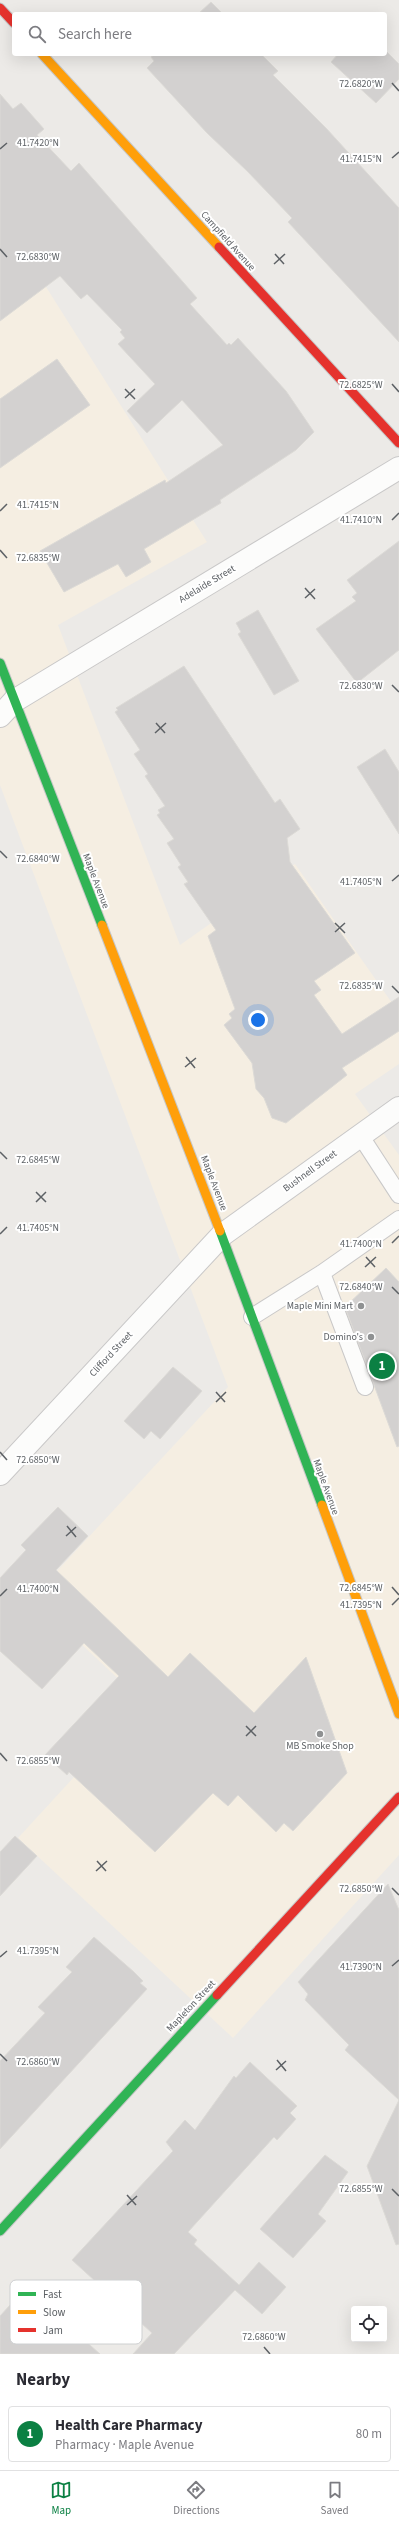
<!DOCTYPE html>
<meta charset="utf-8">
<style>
:root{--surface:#fff;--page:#f2f2f3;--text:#2b2b33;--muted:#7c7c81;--line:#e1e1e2;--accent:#0b8043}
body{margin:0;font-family:"Source Sans 3",sans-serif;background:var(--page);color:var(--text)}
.controls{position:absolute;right:12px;bottom:12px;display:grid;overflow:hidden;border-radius:4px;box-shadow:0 4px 16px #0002}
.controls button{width:36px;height:36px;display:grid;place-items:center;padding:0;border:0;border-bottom:1px solid var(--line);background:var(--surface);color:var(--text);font:20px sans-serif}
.you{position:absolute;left:258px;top:1020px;width:14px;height:14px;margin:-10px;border:3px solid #fff;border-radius:50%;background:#1a73e8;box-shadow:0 0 0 6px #1a73e833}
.badge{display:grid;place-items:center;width:26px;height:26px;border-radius:50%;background:var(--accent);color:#fff;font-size:13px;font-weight:700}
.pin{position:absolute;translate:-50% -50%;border:2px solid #fff;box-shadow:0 1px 4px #0006}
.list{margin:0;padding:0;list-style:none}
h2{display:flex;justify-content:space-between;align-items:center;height:52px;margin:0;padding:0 16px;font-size:17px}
h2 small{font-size:13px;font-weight:400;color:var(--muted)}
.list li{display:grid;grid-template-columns:26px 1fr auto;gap:12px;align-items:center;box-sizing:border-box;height:56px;margin:0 8px 8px;padding:0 8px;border:1px solid var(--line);border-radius:4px}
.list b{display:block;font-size:15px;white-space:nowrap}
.list p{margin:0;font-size:13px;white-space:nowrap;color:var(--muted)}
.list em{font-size:13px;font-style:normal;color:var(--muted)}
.icon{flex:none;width:22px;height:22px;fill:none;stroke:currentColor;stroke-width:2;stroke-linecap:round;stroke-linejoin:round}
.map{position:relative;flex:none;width:399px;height:2354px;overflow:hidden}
.search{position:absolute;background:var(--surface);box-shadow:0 4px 16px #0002;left:12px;right:12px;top:12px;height:44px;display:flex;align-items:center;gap:10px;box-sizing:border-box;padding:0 14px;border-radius:4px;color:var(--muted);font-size:15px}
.sheet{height:116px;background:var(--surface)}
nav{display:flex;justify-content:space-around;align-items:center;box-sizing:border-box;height:56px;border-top:1px solid var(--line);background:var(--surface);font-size:11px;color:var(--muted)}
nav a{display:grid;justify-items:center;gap:2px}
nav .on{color:var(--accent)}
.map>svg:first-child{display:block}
</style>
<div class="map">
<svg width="399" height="2354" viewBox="0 0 399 2354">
<rect width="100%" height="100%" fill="#eceae7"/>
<!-- commercial -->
<path fill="#f5eee2" d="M0 214 207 542 58 625 180 945 295 864 399 1013V1064L355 1094 399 1155V1855L233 2038 18 1838 143 1702 32 1598 228 1387 0 785Z"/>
<!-- building -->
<path fill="#d3d1d0" stroke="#dcdad6" d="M211 2 223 14H198Z
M385 50 399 64V79L376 103 331 62 338 54H385Z
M155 54H261L278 71 273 75 326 128 399 208V342L288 222 292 218 247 171 207 133 147 68 154 61 151 57Z
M0 94 13 109 21 103 44 129 37 135 71 171 79 163 197 298 190 304 227 345 229 343 231 345 238 338 286 391 314 432 296 450 220 500 221 503 144 549 151 562 126 577 118 564 64 592 40 551 165 480 166 483 223 445 182 400 147 433 127 411 155 384 118 344 125 338 120 332 122 330 87 294 81 299 60 276 0 321Z
M57 359 90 405 0 468V399Z
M399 541V650L357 683 316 629 356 601 352 597 357 593 347 580Z
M258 610 299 681 274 695 238 634 241 632 236 623Z
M184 666 275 803 280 799 300 829 287 838 290 862 355 953 314 981 321 990 314 995 342 1034 399 997V1031L342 1068 347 1075 286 1123 272 1118 264 1098 256 1089 252 1063 224 1025 232 1018 229 1014 235 1009 208 936 216 930 184 884 188 882 178 867 181 865 167 843 174 839 157 815 160 813 158 810 165 806 145 776 148 774 134 754 140 750 115 712 118 710 116 708Z
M385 749 399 772V834L357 767Z
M386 1268 399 1282V1446L397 1447 345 1307Z
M173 1367 202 1391 160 1439 151 1431 144 1439 124 1421Z
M58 1507 88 1536 56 1570 168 1677 190 1653 254 1713 306 1657 347 1773 293 1831 284 1823 276 1832 238 1795 228 1806 213 1793 155 1852 69 1772 67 1775 45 1755 119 1676 84 1643 42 1689 0 1651V1578L26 1550 21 1545Z
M15 1836 37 1856 0 1896V1852Z
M388 1884 399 1910V2244L396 2245 367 2166 399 2100 345 2050 349 2045 305 2000 308 1994 298 1982Z
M94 1937 134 1972 143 1981 140 1983 147 1989 0 2149V2061L45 2013 38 2007 72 1972 66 1967Z
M250 2062 297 2106 290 2113 296 2119 277 2140 274 2137 188 2232 197 2240 194 2244 239 2285 259 2262 286 2287 262 2314 235 2290 174 2354H133L152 2333 72 2260 173 2151 166 2142 185 2120 195 2130 234 2076 236 2078Z
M325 2155 348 2172 318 2214 326 2221 293 2258 260 2229Z
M20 2294 39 2312 42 2308 48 2313 51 2310 100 2354H0V2316Z"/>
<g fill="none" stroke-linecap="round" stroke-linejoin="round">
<defs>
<path id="lane" d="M360 1135 399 1195
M322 1273 365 1387
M252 1317 322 1273 399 1219"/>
<path id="street" d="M0 716 14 701 399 468
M0 1474 222 1235 399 1108"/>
<path id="fast" d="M0 663 102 925
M220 1231 322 1505
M0 2231 217 1995"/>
<path id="slow" d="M42 54 219 247
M102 925 220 1231
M322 1505 399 1714"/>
<path id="jam" d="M0 8 14 23
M219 247 399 443
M217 1995 399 1797"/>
</defs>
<!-- lane casing -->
<use href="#lane" stroke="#c9c8c8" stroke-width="18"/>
<!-- street casing -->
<use href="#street" stroke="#c9c8c8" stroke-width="24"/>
<!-- fast casing -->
<use href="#fast" stroke="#c6c7c7" stroke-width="11"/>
<!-- slow casing -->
<use href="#slow" stroke="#c6c7c7" stroke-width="11"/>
<!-- jam casing -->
<use href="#jam" stroke="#c6c7c7" stroke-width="11"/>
<!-- lane -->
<use href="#lane" stroke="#fcfcfb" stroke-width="16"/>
<!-- street -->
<use href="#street" stroke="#fcfcfb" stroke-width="22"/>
<!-- fast -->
<use href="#fast" stroke="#30b455" stroke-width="9"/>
<!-- slow -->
<use href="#slow" stroke="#ff9f0a" stroke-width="9"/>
<!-- jam -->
<use href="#jam" stroke="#e5322d" stroke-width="9"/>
</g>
<!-- ticks -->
<path fill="none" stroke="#5d6165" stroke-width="1.5" d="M392 83 399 91M0 149 7 143M392 158 399 152M0 249 7 257M275 254 284 264M274 264 285 254M392 384 399 392M125 389 135 399M125 398 135 389M0 511 7 504M392 520 399 513M0 550 7 558M305 588 315 599M305 598 315 589M392 685 399 692M156 723 165 733M155 733 166 723M0 851 7 858M392 881 399 875M335 923 345 933M335 932 345 923M392 986 399 993M186 1057 195 1068M185 1067 196 1058M0 1152 7 1159M36 1192 46 1202M36 1202 46 1192M0 1234 7 1227M392 1243 399 1236M366 1257 375 1267M365 1267 376 1257M392 1287 399 1294M216 1392 225 1402M216 1402 226 1392M0 1452 7 1460M67 1526 76 1537M66 1536 76 1527M392 1587 399 1595M0 1596 7 1589M392 1605 399 1598M246 1726 256 1736M246 1736 256 1726M0 1753 7 1761M97 1861 106 1871M96 1871 107 1861M392 1888 399 1895M0 1957 7 1951M392 1966 399 1960M0 2054 7 2061M277 2060 286 2071M276 2070 286 2061M392 2189 399 2196M127 2195 136 2205M127 2205 137 2196M264 2347 270 2354"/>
<!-- markers -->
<g fill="#8f9192" stroke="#fff" stroke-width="1.5">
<circle cx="361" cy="1306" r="4"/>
<circle cx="371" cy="1337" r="4"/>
<circle cx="320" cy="1734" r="4"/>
</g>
<g text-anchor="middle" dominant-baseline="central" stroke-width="4" stroke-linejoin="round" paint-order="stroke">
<!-- street labels -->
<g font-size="10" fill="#5d6165" stroke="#fff">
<text transform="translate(228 241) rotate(48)">Campfield Avenue</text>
<text transform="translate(207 584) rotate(-31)">Adelaide Street</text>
<text transform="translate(96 881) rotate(69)">Maple Avenue</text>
<text transform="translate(310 1171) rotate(-36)">Bushnell Street</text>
<text transform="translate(214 1183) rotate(69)">Maple Avenue</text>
<text transform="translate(111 1354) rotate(-47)">Clifford Street</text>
<text transform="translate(326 1487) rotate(70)">Maple Avenue</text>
<text transform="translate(191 2006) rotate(-47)">Mapleton Street</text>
</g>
<!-- poi labels -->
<g font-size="10" fill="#5d6165" stroke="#fff" text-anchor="end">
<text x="353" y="1306">Maple Mini Mart</text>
<text x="363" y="1337">Domino's</text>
<text x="320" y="1746" text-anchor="middle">MB Smoke Shop</text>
</g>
</g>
<!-- legend -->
<rect x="10" y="2280" width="132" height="64" rx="6" fill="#fff" stroke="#ced0d1" stroke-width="1"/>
<rect x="18" y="2292" width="18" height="4" fill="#30b455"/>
<rect x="18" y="2310" width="18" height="4" fill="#ff9f0a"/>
<rect x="18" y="2328" width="18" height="4" fill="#e5322d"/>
<g font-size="11" fill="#5d6165">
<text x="43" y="2298">Fast</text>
<text x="43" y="2316">Slow</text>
<text x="43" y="2334">Jam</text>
</g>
<g font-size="10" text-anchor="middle" fill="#5d6165" stroke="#fff" stroke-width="4" stroke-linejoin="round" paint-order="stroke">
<text x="361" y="87">72.6820°W</text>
<text x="38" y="146">41.7420°N</text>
<text x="361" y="162">41.7415°N</text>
<text x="38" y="260">72.6830°W</text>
<text x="361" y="388">72.6825°W</text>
<text x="38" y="508">41.7415°N</text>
<text x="361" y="523">41.7410°N</text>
<text x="38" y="561">72.6835°W</text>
<text x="361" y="689">72.6830°W</text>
<text x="38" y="862">72.6840°W</text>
<text x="361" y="885">41.7405°N</text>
<text x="361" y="989">72.6835°W</text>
<text x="38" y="1163">72.6845°W</text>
<text x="38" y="1231">41.7405°N</text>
<text x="361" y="1247">41.7400°N</text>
<text x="361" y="1290">72.6840°W</text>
<text x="38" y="1463">72.6850°W</text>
<text x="361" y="1591">72.6845°W</text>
<text x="38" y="1592">41.7400°N</text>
<text x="361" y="1608">41.7395°N</text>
<text x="38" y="1764">72.6855°W</text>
<text x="361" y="1892">72.6850°W</text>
<text x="38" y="1954">41.7395°N</text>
<text x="361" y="1970">41.7390°N</text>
<text x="38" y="2065">72.6860°W</text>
<text x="361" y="2192">72.6855°W</text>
<text x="264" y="2340">72.6860°W</text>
</g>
</svg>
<div class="controls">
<button><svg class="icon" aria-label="locate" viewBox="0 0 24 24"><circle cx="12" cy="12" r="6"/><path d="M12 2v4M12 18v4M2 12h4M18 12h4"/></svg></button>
</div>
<div class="you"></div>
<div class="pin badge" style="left:382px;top:1366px">1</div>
<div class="search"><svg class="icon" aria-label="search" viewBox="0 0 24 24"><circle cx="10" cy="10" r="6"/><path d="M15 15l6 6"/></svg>Search here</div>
</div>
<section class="sheet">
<h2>Nearby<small></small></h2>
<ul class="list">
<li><span class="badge">1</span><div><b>Health Care Pharmacy</b><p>Pharmacy · Maple Avenue</p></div><em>80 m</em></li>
</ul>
</section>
<nav>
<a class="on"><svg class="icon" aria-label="map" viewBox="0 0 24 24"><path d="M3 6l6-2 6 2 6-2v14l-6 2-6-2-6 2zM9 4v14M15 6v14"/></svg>Map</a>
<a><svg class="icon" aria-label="directions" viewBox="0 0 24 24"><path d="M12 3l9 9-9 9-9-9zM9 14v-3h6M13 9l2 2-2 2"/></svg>Directions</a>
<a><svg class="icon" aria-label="saved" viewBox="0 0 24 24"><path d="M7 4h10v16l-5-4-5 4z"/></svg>Saved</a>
</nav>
